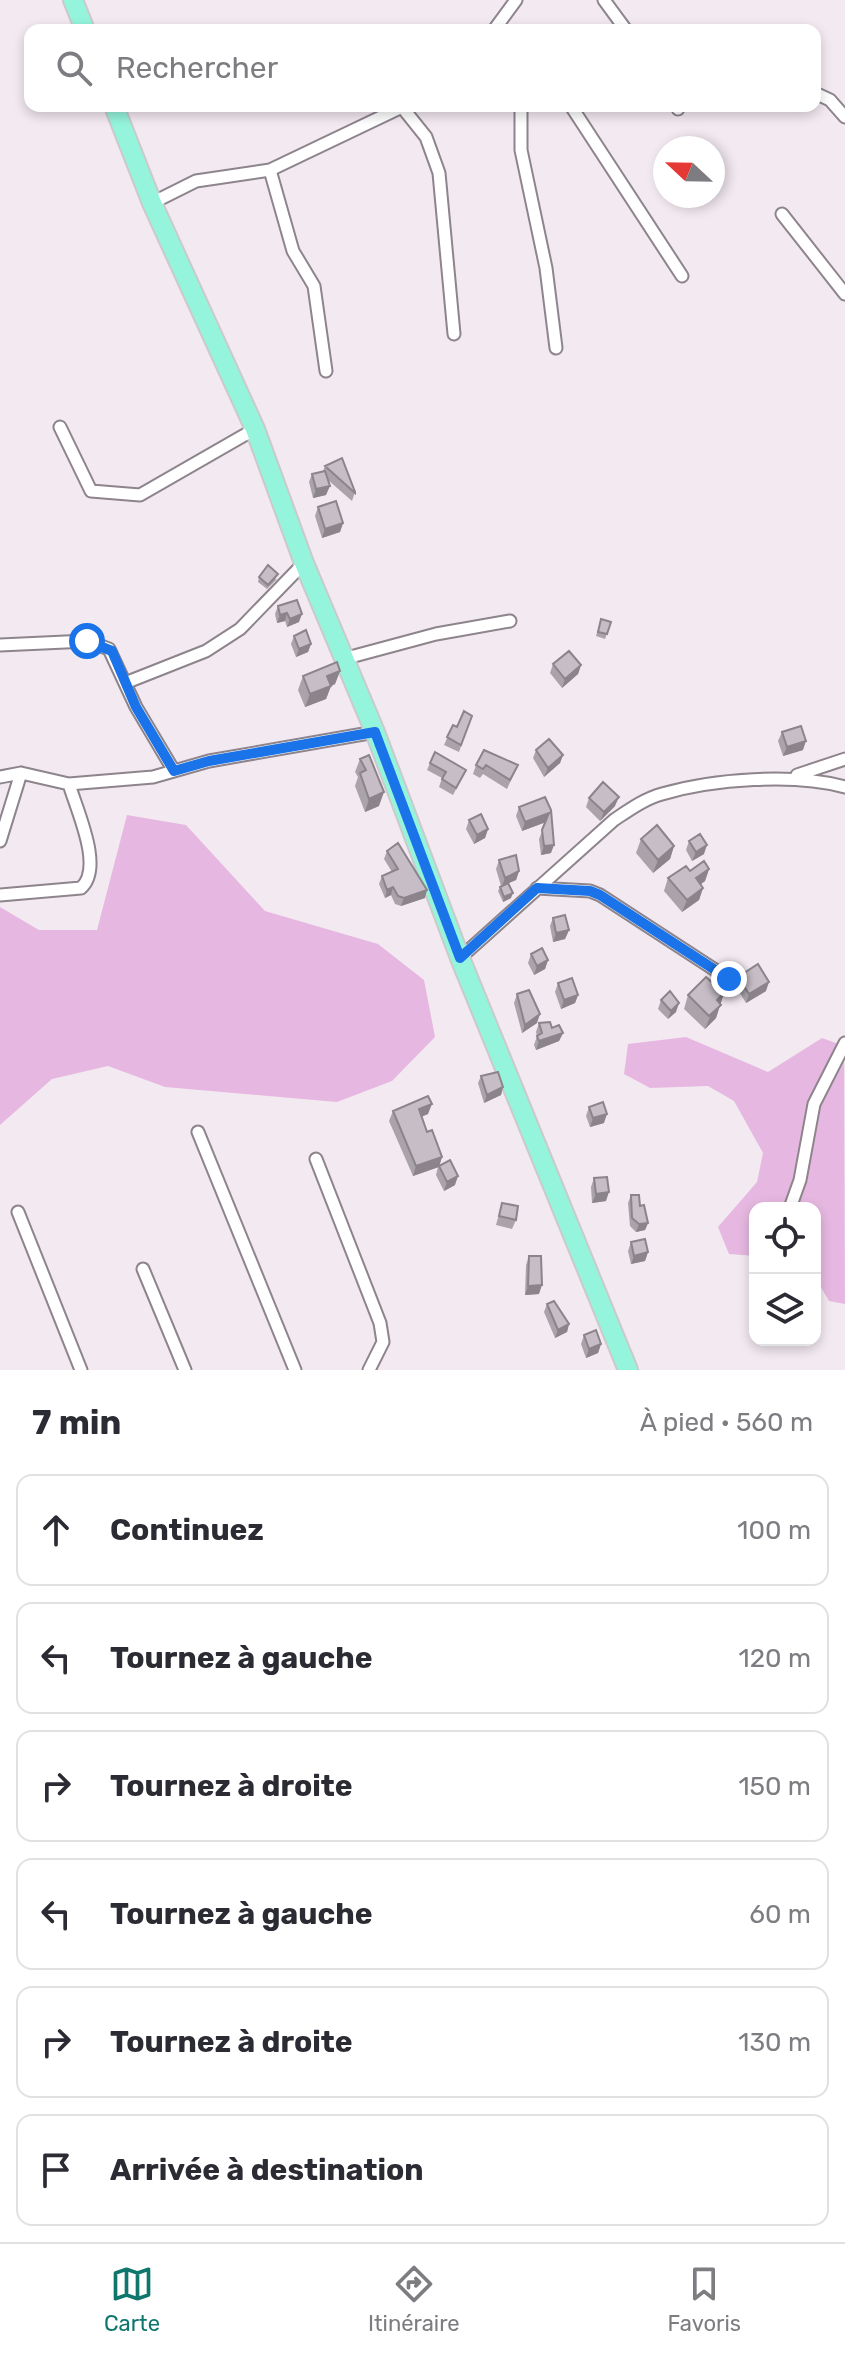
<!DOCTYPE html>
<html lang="fr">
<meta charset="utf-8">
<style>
:root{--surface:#fff;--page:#f7f7f7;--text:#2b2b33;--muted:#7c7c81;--line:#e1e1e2;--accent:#0f766e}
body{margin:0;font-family:Rubik,sans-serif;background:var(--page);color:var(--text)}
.controls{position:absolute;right:24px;bottom:24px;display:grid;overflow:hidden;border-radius:16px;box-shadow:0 4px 12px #0003}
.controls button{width:72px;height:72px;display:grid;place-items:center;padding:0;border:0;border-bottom:2px solid var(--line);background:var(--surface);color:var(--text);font:40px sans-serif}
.compass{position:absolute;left:653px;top:136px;width:72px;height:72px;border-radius:50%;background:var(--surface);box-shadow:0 4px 12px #0003;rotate:292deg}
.stop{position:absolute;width:24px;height:24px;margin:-18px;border:6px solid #1a73e8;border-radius:50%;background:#fff}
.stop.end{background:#1a73e8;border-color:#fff;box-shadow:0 2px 8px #0008}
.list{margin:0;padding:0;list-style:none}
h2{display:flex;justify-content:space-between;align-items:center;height:104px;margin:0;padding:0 32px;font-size:34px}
h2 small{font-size:26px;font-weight:400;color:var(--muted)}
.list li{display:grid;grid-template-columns:52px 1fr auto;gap:24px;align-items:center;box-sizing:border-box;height:112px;margin:0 16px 16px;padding:0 16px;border:2px solid var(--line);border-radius:16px}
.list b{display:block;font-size:30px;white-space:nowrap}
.list em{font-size:26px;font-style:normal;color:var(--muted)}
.icon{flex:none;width:44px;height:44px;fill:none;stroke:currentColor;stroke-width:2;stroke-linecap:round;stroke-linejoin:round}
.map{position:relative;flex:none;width:845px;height:1370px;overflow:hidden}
.search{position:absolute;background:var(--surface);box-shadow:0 4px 12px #0003;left:24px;right:24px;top:24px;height:88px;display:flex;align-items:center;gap:20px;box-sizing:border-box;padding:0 28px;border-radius:16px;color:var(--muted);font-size:30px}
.sheet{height:872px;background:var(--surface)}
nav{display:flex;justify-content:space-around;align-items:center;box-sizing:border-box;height:112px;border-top:2px solid var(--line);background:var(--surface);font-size:22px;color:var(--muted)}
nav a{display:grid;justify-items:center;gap:4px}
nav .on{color:var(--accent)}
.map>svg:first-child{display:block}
</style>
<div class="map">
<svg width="845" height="1370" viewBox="0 0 845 1370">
<rect width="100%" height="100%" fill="#f3e9f1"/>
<!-- green -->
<path fill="#e6b8e1" d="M127 815 186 825 265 911 378 944 424 980 435 1037 392 1081 337 1102 165 1087 108 1066 52 1079 0 1125V907L39 930H97Z
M686 1037 768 1072 822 1038 844 1046 845 1304 829 1301 815 1277V1208H755V1256L729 1254 718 1227 757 1182 763 1153 734 1101 708 1086 650 1088 624 1074 628 1044Z"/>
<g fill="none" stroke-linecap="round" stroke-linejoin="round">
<defs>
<path id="minor" d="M604 0 626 30
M494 30 516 0
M815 93 830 100 845 117
M521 106V150L546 268 556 348
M571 106 682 276
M677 106 678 109
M402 107 426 137 439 173 454 334
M270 170 293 251 314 286 326 371
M152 203 196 181 270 170 404 106
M782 214 845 294
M60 427 91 491 140 495 255 429
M0 645 87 641 109 649 136 707 174 771
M343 659 436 634 510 621
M125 683 206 651 240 629 304 563
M797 775 845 759
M0 777 21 773 69 784 153 777 209 761 375 732
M0 841 21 773
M537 888 590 891 600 895 729 979
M0 895 81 888C104 868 77 811 69 784
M460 958 614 820C629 810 644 799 662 794 713 779 794 773 845 787
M198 1132 295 1370
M316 1159 380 1323 383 1342 369 1370
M790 1208 800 1180 814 1104 845 1043
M18 1212 81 1370
M143 1269 185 1370"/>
<path id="primary" d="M73 0 85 30
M114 106 152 203 255 429 304 563 375 732 460 958 628 1370"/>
</defs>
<!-- minor casing -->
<use href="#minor" stroke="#8d848c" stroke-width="15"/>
<!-- primary casing -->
<use href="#primary" stroke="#cbcacb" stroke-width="22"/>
<!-- minor -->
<use href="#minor" stroke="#fff" stroke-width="11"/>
<!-- primary -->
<use href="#primary" stroke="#95f4dc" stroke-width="18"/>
</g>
<!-- wall -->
<path fill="#aba3aa" d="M325 466 355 492 352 501 328 480 326 495 313 498 309 482 312 474 323 471Z
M318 507 343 523 340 532 322 538 315 516Z
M259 577 277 579 267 589 258 582Z
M278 606 299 622 287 627 285 621 277 623 275 614Z
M601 619 611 622 605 639 596 636Z
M294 636 311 644 308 652 296 657 291 644Z
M553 664 581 665 578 674 562 688 550 673Z
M340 671 335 684 331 686 326 699 305 707 298 690 303 676Z
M472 716 459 752 444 745 453 725 457 727Z
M782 732 803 750 783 756 778 741Z
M536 750 563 755 560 763 544 777 533 758Z
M369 755 379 806 365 812 355 786 358 777 355 772 360 759Z
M430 763 466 770 453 795 439 787 442 778 427 770Z
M476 765H518L507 789 483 774 480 778 473 774Z
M545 797 551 853 541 855 539 839 546 822 522 831 516 816 519 807Z
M589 798 615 806 600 821 586 807Z
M469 820 488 829 485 838 474 844 466 829Z
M641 839 674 846 670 859 653 873 636 853Z
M689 841 704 854 692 861 686 850Z
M387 851 425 898 401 906 395 904 391 895 385 898 379 884 382 876 392 872 384 859Z
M499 860 519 871 516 880 508 883 511 898 503 902 498 891 501 886 496 869Z
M709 869 705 881 701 884 703 888 699 900 682 912 664 891 668 878 690 871Z
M553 918 569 930 565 939 553 942 550 926Z
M531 954 548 960 545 969 534 975 528 963Z
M738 977 766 991 746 1003 735 985Z
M558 983 578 995 575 1003 561 1009 555 992Z
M724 993 716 1018 705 1029 684 1009 688 995Z
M517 994 537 1023 522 1033 514 1003Z
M661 1000 676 1012 668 1019 658 1009Z
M539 1023 563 1033 559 1041 536 1050 534 1045 537 1036 536 1032Z
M481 1076 503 1087 501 1095 484 1103 478 1083Z
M589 1107 604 1123 590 1127 586 1116Z
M393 1111 428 1114 421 1117 427 1132 442 1157 439 1166 455 1185 444 1191 436 1175 438 1167 413 1176 389 1121Z
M594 1178 606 1201 592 1203 591 1187Z
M631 1195 640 1206 648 1223 645 1230 636 1232 630 1226 628 1203Z
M502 1203 516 1220 512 1229 496 1225Z
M631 1242 648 1252 645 1261 631 1264 628 1251Z
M529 1256 539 1294 525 1295 526 1265Z
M547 1304 569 1324 567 1332 555 1338 544 1312Z
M584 1335 601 1344 598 1353 586 1358 581 1344Z"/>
<!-- shaded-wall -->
<path fill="#8b848b" d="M330 486 326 495 313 498 316 489Z
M343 523 340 532 322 538 325 529Z
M287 613 285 621 277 623 280 615Z
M302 614 299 622 287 627 290 619Z
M311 644 308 652 296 657 299 649Z
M581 665 578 674 562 688 565 679Z
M340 671 335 684 331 686 326 699 305 707 310 694 327 676Z
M806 741 803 750 783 756 787 747Z
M563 755 560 763 544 777 548 768Z
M384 792 379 806 365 812 369 799Z
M619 797 615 806 600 821 604 812Z
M549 813 546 822 522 831 525 822Z
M488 829 485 838 474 844 477 835Z
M554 845 551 853 541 855 544 846Z
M707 845 704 854 692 861 696 852Z
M674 846 670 859 653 873 658 860Z
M709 869 705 881 692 891 696 878Z
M519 871 516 880 502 886 505 878Z
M393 887 391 895 385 898 387 890Z
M703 888 699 900 682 912 687 900Z
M427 890 425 898 401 906 404 898Z
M513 893 511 898 503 902 504 897Z
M569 930 565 939 553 942 556 933Z
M548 960 545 969 534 975 537 966Z
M769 982 766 991 746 1003 749 994Z
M724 993 716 1018 705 1029 717 1000Z
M578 995 575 1003 561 1009 564 1000Z
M679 1003 676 1012 668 1019 671 1011Z
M540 1014 537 1023 522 1033 525 1025Z
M563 1033 559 1041 536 1050 539 1041Z
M503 1087 501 1095 484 1103 487 1095Z
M432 1104 428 1114 415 1119 419 1109Z
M607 1114 604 1123 590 1127 593 1118Z
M442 1157 439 1167 413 1176 416 1166Z
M458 1176 455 1185 444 1191 447 1182Z
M609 1192 606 1201 592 1203 596 1194Z
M648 1223 645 1230 636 1232 639 1224Z
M648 1252 645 1261 631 1264 634 1256Z
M542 1285 539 1294 525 1295 528 1286Z
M569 1324 567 1332 555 1338 558 1330Z
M601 1344 598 1353 586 1358 589 1349Z"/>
<!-- building -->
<path fill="#c7bdc6" stroke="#8b848b" stroke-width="2" d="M342 458 355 492V493L325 466Z
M325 471 330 486 316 489 312 474Z
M336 501 343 523 325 529 318 507Z
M268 565 278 574 268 585 259 577Z
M297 600 302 614 290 619 287 613 280 615 278 606Z
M601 619 611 622 607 634 598 632Z
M306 630 311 644 299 649 294 636Z
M569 651 581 665 565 679 553 664Z
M337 662 340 671 327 676 331 686 310 694 303 676Z
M464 711 472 716 461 745 447 737 453 725 457 727Z
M801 726 806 741 787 747 782 732Z
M549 739 563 755 548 768 536 750Z
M484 750 518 765 510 780 486 765 483 769 476 765Z
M435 752 466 770 456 788 442 779 446 772 430 763Z
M369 755 384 792 369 799 360 773 366 770 360 759Z
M603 782 619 797 604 812 589 798Z
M545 797 551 810 554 845 544 846 542 830 549 813 525 822 519 807Z
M481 814 488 829 477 835 469 820Z
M657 825 674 846 658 860 641 839Z
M700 834 707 845 696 852 689 841Z
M398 843 427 890 404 898 398 896 393 887 387 890 382 876 398 869 387 851Z
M516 855 519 871 505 878 499 860Z
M704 861 709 869 696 878 703 888 687 900 668 878 686 866 690 871Z
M508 883 513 893 504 897 500 887Z
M565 915 569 930 556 933 553 918Z
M542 948 548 960 537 966 531 954Z
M758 964 769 982 749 994 738 977Z
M706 977 724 993 717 1000 721 1005 709 1016 688 995Z
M572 978 578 995 564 1000 558 983Z
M529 990 540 1014 525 1025 517 994Z
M670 991 679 1003 671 1011 661 1000Z
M550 1022 552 1028 559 1025 563 1033 539 1041 537 1036 542 1033 539 1023Z
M498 1072 503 1087 487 1095 481 1076Z
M428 1096 432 1104 419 1109 427 1132 432 1130 442 1157 416 1166 393 1111Z
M603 1102 607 1114 593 1118 589 1107Z
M450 1160 458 1176 447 1182 439 1166Z
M607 1177 609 1192 596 1194 594 1178Z
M631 1195H639L640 1206 644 1205 648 1223 639 1224 632 1218Z
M502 1203 518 1206 516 1220 499 1216Z
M645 1239 648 1252 634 1256 631 1242Z
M529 1256H541L542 1285 528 1286Z
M554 1301 569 1324 558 1330 547 1304Z
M596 1330 601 1344 589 1349 584 1335Z"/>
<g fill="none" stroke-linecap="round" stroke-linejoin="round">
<!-- route -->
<path stroke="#1a73e8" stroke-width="10" d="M87 641 112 651 136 707 174 771 209 761 375 732 460 958 537 888 590 891 600 895 729 979"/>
</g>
</svg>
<div class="controls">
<button><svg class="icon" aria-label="locate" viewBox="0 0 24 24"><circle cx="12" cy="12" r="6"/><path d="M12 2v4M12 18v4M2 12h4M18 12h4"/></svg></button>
<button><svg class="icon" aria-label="layers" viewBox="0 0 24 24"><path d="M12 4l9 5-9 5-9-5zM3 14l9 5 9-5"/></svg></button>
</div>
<svg class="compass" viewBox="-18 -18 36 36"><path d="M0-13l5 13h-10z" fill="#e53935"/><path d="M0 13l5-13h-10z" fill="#7c7c81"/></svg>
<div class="stop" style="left:87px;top:641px"></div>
<div class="stop end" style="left:729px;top:979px"></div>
<div class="search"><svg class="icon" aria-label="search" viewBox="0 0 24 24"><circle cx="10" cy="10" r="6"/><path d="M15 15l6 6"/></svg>Rechercher</div>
</div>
<section class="sheet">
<h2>7 min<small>À pied · 560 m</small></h2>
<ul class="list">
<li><svg class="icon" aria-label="ahead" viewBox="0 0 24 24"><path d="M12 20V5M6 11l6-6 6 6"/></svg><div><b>Continuez</b></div><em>100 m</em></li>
<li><svg class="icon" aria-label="left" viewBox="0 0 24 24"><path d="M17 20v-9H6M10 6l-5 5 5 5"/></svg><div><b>Tournez à gauche</b></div><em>120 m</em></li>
<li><svg class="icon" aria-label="right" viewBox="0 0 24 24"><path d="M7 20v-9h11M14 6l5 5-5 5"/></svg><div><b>Tournez à droite</b></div><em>150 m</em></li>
<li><svg class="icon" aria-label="left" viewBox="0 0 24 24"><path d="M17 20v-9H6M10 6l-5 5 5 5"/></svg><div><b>Tournez à gauche</b></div><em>60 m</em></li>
<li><svg class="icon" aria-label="right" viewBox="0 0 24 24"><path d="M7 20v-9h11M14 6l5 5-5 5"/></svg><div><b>Tournez à droite</b></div><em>130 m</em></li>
<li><svg class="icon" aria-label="arrive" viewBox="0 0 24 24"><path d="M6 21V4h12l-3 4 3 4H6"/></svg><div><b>Arrivée à destination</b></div></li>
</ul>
</section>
<nav>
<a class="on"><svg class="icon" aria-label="map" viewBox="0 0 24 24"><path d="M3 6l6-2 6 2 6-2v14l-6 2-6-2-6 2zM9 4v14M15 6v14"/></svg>Carte</a>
<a><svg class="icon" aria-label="directions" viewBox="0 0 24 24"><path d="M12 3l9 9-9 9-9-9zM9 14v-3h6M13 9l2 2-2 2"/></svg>Itinéraire</a>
<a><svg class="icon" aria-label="saved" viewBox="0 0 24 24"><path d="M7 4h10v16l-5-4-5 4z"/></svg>Favoris</a>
</nav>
